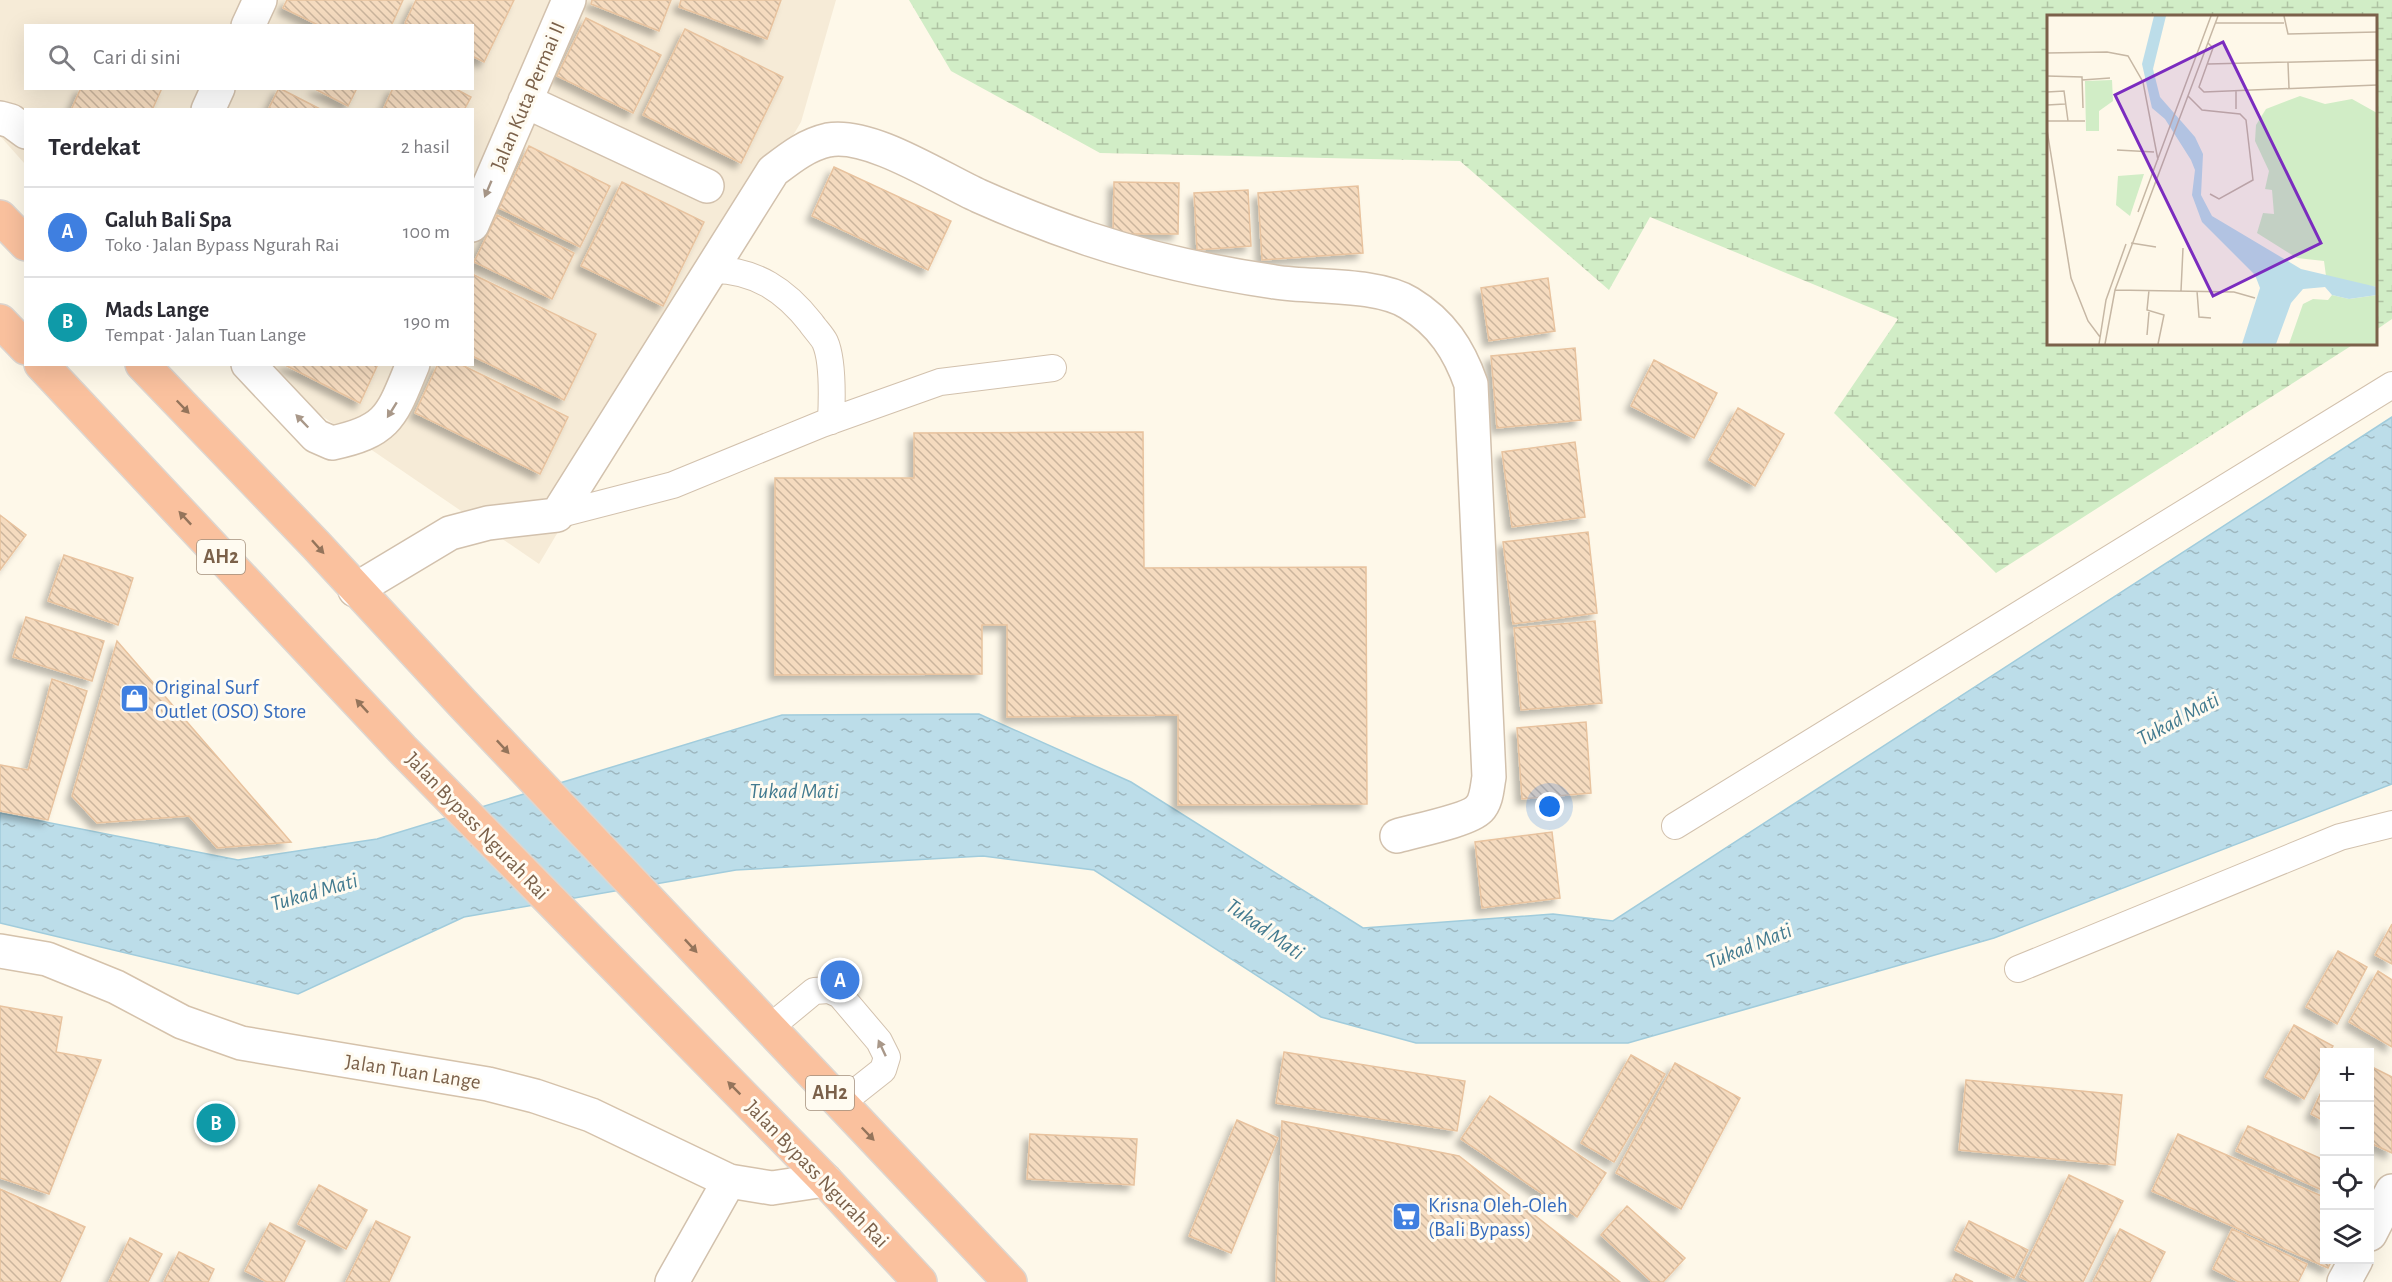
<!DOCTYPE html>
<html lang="id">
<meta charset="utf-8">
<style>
:root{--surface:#fff;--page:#f7f7f7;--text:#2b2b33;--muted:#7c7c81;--line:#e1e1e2;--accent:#1a73e8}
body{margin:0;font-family:"Alegreya Sans",sans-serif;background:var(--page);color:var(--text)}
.controls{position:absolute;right:18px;bottom:18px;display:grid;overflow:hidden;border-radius:0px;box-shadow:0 6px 24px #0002}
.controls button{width:54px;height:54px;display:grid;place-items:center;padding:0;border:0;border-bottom:2px solid var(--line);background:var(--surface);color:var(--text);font:30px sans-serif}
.you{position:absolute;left:1550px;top:807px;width:21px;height:21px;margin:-15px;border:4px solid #fff;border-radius:50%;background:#1a73e8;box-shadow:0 0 0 9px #1a73e833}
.badge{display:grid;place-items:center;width:39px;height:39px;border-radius:50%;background:var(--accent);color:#fff;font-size:20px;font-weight:700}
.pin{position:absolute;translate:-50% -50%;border:3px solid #fff;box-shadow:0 2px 6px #0006}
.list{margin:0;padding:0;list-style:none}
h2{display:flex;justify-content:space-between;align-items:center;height:78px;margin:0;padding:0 24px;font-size:26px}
h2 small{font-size:20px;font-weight:400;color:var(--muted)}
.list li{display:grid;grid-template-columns:39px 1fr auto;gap:18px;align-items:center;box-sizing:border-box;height:90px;padding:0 24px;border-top:2px solid var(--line)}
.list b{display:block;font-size:22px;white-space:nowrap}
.list p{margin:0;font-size:20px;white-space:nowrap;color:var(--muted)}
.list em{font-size:20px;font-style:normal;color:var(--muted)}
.icon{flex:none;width:33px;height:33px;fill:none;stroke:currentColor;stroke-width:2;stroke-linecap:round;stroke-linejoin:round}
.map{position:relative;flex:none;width:2392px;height:1282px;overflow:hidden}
.search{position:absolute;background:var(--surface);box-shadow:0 6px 24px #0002;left:24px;top:24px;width:450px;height:66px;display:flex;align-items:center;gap:15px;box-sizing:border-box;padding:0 21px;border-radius:0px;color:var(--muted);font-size:22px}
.panel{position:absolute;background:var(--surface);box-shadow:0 6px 24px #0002;left:24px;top:108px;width:450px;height:258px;border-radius:0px}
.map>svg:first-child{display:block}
</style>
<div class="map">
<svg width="2392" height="1282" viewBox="0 0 2392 1282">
<defs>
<pattern id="wetland-marsh" width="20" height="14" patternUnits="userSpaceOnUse" patternTransform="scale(1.5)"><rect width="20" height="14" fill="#d1edc6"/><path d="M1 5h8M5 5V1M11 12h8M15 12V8" fill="none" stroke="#afc3a3"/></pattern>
<pattern id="water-ripples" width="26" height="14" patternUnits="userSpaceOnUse" patternTransform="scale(1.5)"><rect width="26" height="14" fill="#bcdde9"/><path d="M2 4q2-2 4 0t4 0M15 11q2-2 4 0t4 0" fill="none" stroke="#9eb7bf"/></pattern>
<pattern id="building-back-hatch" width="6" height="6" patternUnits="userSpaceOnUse" patternTransform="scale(1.5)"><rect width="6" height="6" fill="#f5dbbf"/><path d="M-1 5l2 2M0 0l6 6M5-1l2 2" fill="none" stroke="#cbb59d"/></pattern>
<filter id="shadow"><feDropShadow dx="-5.5" dy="5.5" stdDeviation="3" flood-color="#0004"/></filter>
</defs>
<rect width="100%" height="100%" fill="#fef8e9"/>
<!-- residential -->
<path fill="#f6ebd7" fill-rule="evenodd" d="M0 0H836L801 122 539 564 247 365 472 364V110H26L25 164 0 136ZM26 26H472V88H26Z"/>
<!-- wetland -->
<path fill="url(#wetland-marsh)" d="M909 0H2392V319L2376 330V16H2048V344H2354L1996 573 1834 413 1898 319 1650 217 1609 290 1460 161 1100 153 951 71Z"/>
<!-- water -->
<path fill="url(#water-ripples)" stroke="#a1ccdc" stroke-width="1.5" d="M2392 417V784L1994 938 1628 1043H1416L1321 1017 1094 870 983 856 736 870 464 917 298 994 0 923V813L238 860 377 839 782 715 979 714 1131 782 1363 928 1553 914 1613 921Z"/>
<!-- building -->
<path fill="url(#building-back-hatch)" stroke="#e8c39f" stroke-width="1.5" filter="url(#shadow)" d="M287 0H403L391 26H320L283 8Z
M416 0H514L484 62 472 56V26H410L405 23Z
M592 0H671L659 31 591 4Z
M681 0H781L767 39 679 7Z
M586 18 661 55 633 113 557 76Z
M685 29 783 77 741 163 643 115Z
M81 88H162L152 110H71Z
M279 88 322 110H268Z
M313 88H357L348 106Z
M393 88H454L471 97 464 110H383Z
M529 146 610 186 580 247 499 208Z
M834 167 951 221 928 270 812 216Z
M622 182 704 222 663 306 581 266Z
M1114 182 1179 183 1178 234H1113Z
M1358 186 1363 253 1262 260 1258 193Z
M1248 190 1251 246 1197 250 1194 193Z
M497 215 574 253 552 299 474 262Z
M472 274 596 334 564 400 472 356Z
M1548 278 1555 331 1489 341 1481 288Z
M1575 348 1581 420 1497 428 1491 356Z
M1654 360 1717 393 1694 438 1631 406Z
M283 364H378L360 403Z
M438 364H460L568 417 540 474 415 413Z
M1738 408 1784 434 1755 486 1709 460Z
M1143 432 1144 568 1366 567 1367 804 1178 805V715L1007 717V625H982V674L775 675V478H914V433Z
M1575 442 1585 517 1512 527 1502 452Z
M0 515 26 535 0 570Z
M1588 532 1597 613 1513 624 1503 542Z
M64 555 133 578 118 625 48 601Z
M26 617 104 641 92 681 13 657Z
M1595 621 1602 703 1521 710 1514 628Z
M117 641 291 842 217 848 189 816 97 823 72 796Z
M52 679 87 691 48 820 0 811V765L28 770Z
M1586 722 1591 793 1522 799 1517 728Z
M1552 832 1560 898 1482 908 1475 842Z
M2392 924V964L2375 955Z
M2338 951 2367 967 2337 1024 2306 1007Z
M2378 971 2392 980V1047L2349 1022Z
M0 1006 62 1017 56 1052 101 1060 49 1194 0 1178Z
M2294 1025 2333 1046 2329 1052H2324V1061L2304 1099 2265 1077Z
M1284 1052 1465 1081 1457 1131 1276 1103Z
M1631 1055 1665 1074 1614 1162 1581 1143Z
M1675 1063 1740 1098 1681 1209 1616 1173Z
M2370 1066 2392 1077V1153L2370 1143Z
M1966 1080 2122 1095 2115 1165 1959 1150Z
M2324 1086V1121L2311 1114Z
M1490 1096 1606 1173 1577 1217 1461 1139Z
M1237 1120 1278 1138 1231 1253 1189 1236Z
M1282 1121 1459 1156 1620 1282H1276Z
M2248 1126 2324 1160V1191L2236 1151Z
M1030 1134 1137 1139 1134 1185 1027 1179Z
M2178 1134 2324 1197V1260H2332L2328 1268 2152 1191Z
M2069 1175 2123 1201 2083 1282H2030L2020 1277Z
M319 1185 367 1210 346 1249 298 1224Z
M0 1189 85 1227 60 1282H0Z
M1627 1206 1685 1258 1663 1282H1652L1601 1235Z
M376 1221 410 1237 389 1282H346Z
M1969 1221 2028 1250 2014 1278 1955 1250Z
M270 1223 305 1241 284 1282H267L245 1271Z
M2120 1229 2165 1252 2150 1282H2093Z
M2232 1229 2307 1264 2298 1282H2239L2213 1269Z
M130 1238 162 1254 148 1282H109Z
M179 1252 214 1269 208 1282H164Z
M1956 1274 1973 1282H1952Z"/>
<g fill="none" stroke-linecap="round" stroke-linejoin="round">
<defs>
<path id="lane" d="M713 270C756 270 786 291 811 323 815 329 822 336 825 342 833 360 832 401 831 421
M557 515 673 485 822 424 940 382 1053 368
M1675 826 2392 385
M2018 969 2340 837 2392 824
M768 1029 814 991 829 990 840 995 879 1041 887 1057 883 1070 840 1104"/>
<path id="street" d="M248 26 260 0
M525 101 707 186
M208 110 218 88
M0 118 11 121 26 132
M472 225 569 0
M248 364 316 436 332 443C390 431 392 414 413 364
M355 590 450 533 488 523 557 515 773 171C790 158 806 145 828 140 870 132 941 179 979 196 1015 212 1053 227 1089 239 1149 259 1214 273 1275 282 1314 288 1376 283 1409 303 1442 323 1459 350 1471 384L1489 777C1487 787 1487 801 1479 809 1469 820 1414 831 1397 836
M2370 1234 2392 1191
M672 1282 729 1181
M2344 1282 2356 1260"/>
<path id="secondary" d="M0 951 47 959 116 987 182 1022 241 1043 488 1084 535 1096 591 1115 729 1181 772 1188 825 1180"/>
<path id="highway" d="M0 217 26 244
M0 321 26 348
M41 364 402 749 825 1180 920 1282
M142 364 316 545 463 704 1010 1282"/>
</defs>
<!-- lane casing -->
<use href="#lane" stroke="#d2c1ad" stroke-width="28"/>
<!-- street casing -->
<use href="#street" stroke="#d2c1ad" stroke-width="36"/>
<!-- secondary casing -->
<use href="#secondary" stroke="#d5c2ab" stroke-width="36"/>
<!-- highway casing -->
<use href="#highway" stroke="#ddd6d0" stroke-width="36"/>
<!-- lane -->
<use href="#lane" stroke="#fff" stroke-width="26"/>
<!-- street -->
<use href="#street" stroke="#fff" stroke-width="33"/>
<!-- secondary -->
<use href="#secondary" stroke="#fff" stroke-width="33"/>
<!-- highway -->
<use href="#highway" stroke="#fac19e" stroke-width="33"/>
</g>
<!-- one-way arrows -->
<defs><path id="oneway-solid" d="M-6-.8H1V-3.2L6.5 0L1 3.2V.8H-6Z" transform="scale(1.5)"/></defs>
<g fill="#a99889">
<use href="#oneway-solid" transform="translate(488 189) rotate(113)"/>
<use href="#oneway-solid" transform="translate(392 410) rotate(122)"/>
<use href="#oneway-solid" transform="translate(302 421) rotate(-134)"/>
<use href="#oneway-solid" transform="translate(882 1048) rotate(-115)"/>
</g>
<g fill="#94745b">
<use href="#oneway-solid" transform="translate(183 407) rotate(46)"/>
<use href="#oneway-solid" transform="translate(185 518) rotate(-133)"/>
<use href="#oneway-solid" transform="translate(318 547) rotate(48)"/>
<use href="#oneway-solid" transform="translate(362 706) rotate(-133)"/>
<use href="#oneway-solid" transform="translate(503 747) rotate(47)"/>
<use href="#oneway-solid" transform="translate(691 946) rotate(47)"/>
<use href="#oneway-solid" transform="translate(734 1088) rotate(-135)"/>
<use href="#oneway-solid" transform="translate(868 1134) rotate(46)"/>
</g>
<!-- icons -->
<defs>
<symbol id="shop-square" viewBox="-11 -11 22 22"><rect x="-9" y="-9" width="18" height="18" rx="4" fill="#3f7fe0" stroke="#fffbf1"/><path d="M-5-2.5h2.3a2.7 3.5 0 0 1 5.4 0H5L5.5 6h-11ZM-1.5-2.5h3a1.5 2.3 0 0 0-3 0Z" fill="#fff"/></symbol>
<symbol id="supermarket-square" viewBox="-11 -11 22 22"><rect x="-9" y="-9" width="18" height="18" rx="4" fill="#3f7fe0" stroke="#fffbf1"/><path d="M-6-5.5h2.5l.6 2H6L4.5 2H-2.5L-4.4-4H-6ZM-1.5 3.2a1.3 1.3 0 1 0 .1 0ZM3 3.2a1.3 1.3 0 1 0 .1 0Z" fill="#fff"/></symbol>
</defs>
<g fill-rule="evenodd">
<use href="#shop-square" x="118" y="682" width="33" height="33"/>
<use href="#supermarket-square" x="1390" y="1200" width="33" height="33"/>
</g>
<g text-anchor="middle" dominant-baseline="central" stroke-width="6" stroke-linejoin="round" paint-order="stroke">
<!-- shield labels -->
<g fill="#fffbf1" stroke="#a38f7c" stroke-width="1.5">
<rect x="197" y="540" width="48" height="34" rx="4.5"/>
<rect x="806" y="1076" width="48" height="34" rx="4.5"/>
</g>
<g font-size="20" font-weight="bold" fill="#7b614a">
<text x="221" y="557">AH2</text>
<text x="830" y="1093">AH2</text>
</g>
<!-- street labels -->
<g font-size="21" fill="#7b614a" stroke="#fffbf1">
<text transform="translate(528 96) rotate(-67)">Jalan Kuta Permai II</text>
<text transform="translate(477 826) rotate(46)">Jalan Bypass Ngurah Rai</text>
<text transform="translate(413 1072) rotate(9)">Jalan Tuan Lange</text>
<text transform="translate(817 1174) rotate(46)">Jalan Bypass Ngurah Rai</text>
</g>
<!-- shop labels -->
<g font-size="21" fill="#366cbe" stroke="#fffbf1" text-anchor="start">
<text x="155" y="687">Original Surf<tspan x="155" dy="24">Outlet (OSO) Store</tspan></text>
<text x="1428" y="1205">Krisna Oleh-Oleh<tspan x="1428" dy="24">(Bali Bypass)</tspan></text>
</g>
<!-- water labels -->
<g font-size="22" font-style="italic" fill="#427a8f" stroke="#fffbf1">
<text transform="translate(2178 719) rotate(-28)">Tukad Mati</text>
<text x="794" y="791">Tukad Mati</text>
<text transform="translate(314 892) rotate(-16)">Tukad Mati</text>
<text transform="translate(1265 929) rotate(35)">Tukad Mati</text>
<text transform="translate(1749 946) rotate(-22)">Tukad Mati</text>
</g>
</g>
<!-- overview -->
<g transform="translate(2047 15)">
<rect width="330" height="330" fill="#fef8e9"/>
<path d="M97 159 83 201 69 190 71 161Z" fill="#d1edc6"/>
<path d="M65 65 66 86 52 96V116H39L38 66Z" fill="#d1edc6"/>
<path d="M253 81 278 89 305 84 330 98V272L288 265 279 261 277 246 250 243 210 218 216 198 227 199 225 175 218 174 222 156 208 126 209 110 219 94ZM285 280 302 284 330 280V329H242L256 289 266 284 281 285Z" fill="#d1edc6"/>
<path d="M107 1H119L106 54 113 82 148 122 156 139 154 180 165 201 254 254 330 272V280L302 284 285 280 278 272 256 274 244 288 229 329H195L213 273 208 260 155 207 145 180 148 155 144 145 118 104 105 93 95 49Z" fill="#bcdde9"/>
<path fill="none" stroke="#c6b7a4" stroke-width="1.5" d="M237 1 241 19 330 17M168 8H237M161 28 166 33 152 72 157 77 330 70M0 38 60 37 81 41 96 67 111 145M241 48 242 73M161 49 330 45M0 61 35 62 36 93M35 65 63 63M189 75V94M0 77 17 76 21 106M141 81 155 95 193 99 199 105 206 165 172 184 163 179M0 90 18 89M0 106H38M0 115 24 263 41 306 53 322M70 135 107 137M91 197 164 1M84 228 109 232M68 275 187 277 208 283M102 275 100 295 117 300 111 329M134 276 136 233M150 276 152 302 164 303M100 320 102 297M52 329 59 285 79 229M58 329 68 275 171 1"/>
<path fill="#7b2cbf" fill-opacity="0.15" stroke="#7b2cbf" stroke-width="3" d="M176 27 274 228 166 281 68 80Z"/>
<rect width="330" height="330" fill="none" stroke="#7b614a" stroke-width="3"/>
</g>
</svg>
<div class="controls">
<button>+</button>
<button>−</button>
<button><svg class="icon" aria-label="locate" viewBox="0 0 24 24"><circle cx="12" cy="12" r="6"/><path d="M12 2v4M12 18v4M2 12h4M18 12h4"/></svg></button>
<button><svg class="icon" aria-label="layers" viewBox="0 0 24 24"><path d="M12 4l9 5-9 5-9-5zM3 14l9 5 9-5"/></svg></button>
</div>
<div class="you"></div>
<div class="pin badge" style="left:840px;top:980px;background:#3f7fe0">A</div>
<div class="pin badge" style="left:216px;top:1123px;background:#0f9aa8">B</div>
<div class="search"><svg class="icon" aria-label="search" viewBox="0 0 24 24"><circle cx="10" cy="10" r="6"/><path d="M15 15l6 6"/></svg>Cari di sini</div>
<section class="panel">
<h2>Terdekat<small>2 hasil</small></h2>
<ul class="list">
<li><span class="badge" style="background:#3f7fe0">A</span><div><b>Galuh Bali Spa</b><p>Toko · Jalan Bypass Ngurah Rai</p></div><em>100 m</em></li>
<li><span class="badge" style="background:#0f9aa8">B</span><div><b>Mads Lange</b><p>Tempat · Jalan Tuan Lange</p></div><em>190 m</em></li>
</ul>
</section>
</div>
